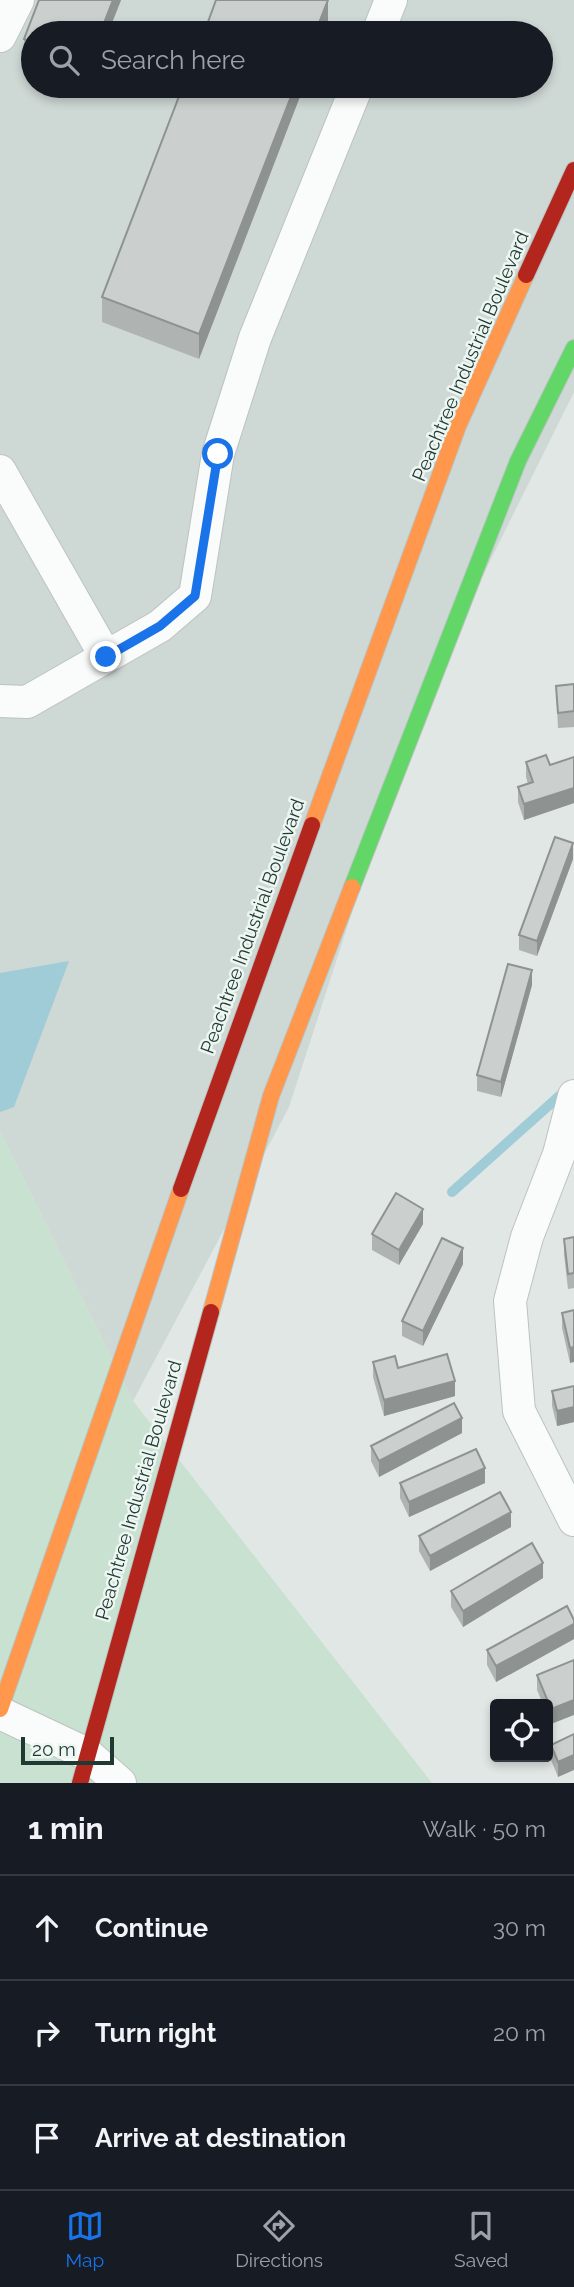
<!DOCTYPE html>
<meta charset="utf-8">
<style>
:root{--surface:#171b24;--page:#242831;--text:#f1f3f6;--muted:#9ea1a6;--line:#363941;--accent:#1a73e8}
body{margin:0;font-family:Raleway,sans-serif;background:var(--page);color:var(--text)}
.controls{position:absolute;right:21px;bottom:21px;display:grid;overflow:hidden;border-radius:7px;box-shadow:0 4px 10px #0003}
.controls button{width:63px;height:63px;display:grid;place-items:center;padding:0;border:0;border-bottom:2px solid var(--line);background:var(--surface);color:var(--text);font:35px sans-serif}
.scale{position:absolute;left:21px;bottom:18px;width:93px;box-sizing:border-box;padding-left:7px;border:4px solid #1f3933;border-top:0;font-size:19px;line-height:24px;white-space:nowrap;color:#1f3933;-webkit-text-stroke:5px #eef6f2;paint-order:stroke}
.stop{position:absolute;width:21px;height:21px;margin:-16px;border:5px solid #1a73e8;border-radius:50%;background:#fff}
.stop.end{background:#1a73e8;border-color:#fff;box-shadow:0 2px 7px #0008}
.list{margin:0;padding:0;list-style:none}
h2{display:flex;justify-content:space-between;align-items:center;height:91px;margin:0;padding:0 28px;font-size:30px}
h2 small{font-size:23px;font-weight:400;color:var(--muted)}
.list li{display:grid;grid-template-columns:46px 1fr auto;gap:21px;align-items:center;box-sizing:border-box;height:105px;padding:0 28px;border-top:2px solid var(--line)}
.list b{display:block;font-size:26px;white-space:nowrap}
.list em{font-size:23px;font-style:normal;color:var(--muted)}
.icon{flex:none;width:38px;height:38px;fill:none;stroke:currentColor;stroke-width:2;stroke-linecap:round;stroke-linejoin:round}
.map{position:relative;flex:none;width:574px;height:1783px;overflow:hidden}
.search{position:absolute;background:var(--surface);box-shadow:0 4px 10px #0003;left:21px;right:21px;top:21px;height:77px;display:flex;align-items:center;gap:18px;box-sizing:border-box;padding:0 24px;border-radius:38px;color:var(--muted);font-size:26px}
.sheet{height:406px;background:var(--surface)}
nav{display:flex;justify-content:space-around;align-items:center;box-sizing:border-box;height:98px;border-top:2px solid var(--line);background:var(--surface);font-size:19px;color:var(--muted)}
nav a{display:grid;justify-items:center;gap:4px}
nav .on{color:var(--accent)}
.map>svg:first-child{display:block}
</style>
<div class="map">
<svg width="574" height="1783" viewBox="0 0 574 1783">
<rect width="100%" height="100%" fill="#e0e7e4"/>
<!-- built -->
<path fill="#ced8d4" fill-rule="evenodd" d="M0 0H574V392L420 702 289 1107 133 1401 0 1131ZM33 33H541V86H33Z"/>
<!-- green -->
<path fill="#c8e1d1" d="M0 1131 133 1401 432 1783H0Z"/>
<!-- water -->
<path fill="#9fccd6" d="M69 961 14 1107 0 1112V973Z"/>
<g fill="none" stroke-linecap="round" stroke-linejoin="round">
<!-- stream -->
<path stroke="#9fccd6" stroke-width="10" d="M452 1192 566 1090"/>
<defs>
<path id="street" d="M378 33 391 0
M0 36 18 0
M0 471 106 657
M0 701 27 702 160 626 195 596 218 454 255 338 357 86
M574 1096 559 1154 527 1237 510 1301 519 1411 574 1520
M0 1713 87 1754 120 1783"/>
<path id="fast" d="M352 887 518 461 574 348"/>
<path id="slow" d="M312 825 458 426 526 275
M211 1312 271 1096 352 887
M0 1709 181 1189"/>
<path id="jam" d="M526 275 574 170
M181 1189 312 825
M80 1783 211 1312"/>
</defs>
<!-- street casing -->
<use href="#street" stroke="#bdc3c1" stroke-width="34"/>
<!-- fast casing -->
<use href="#fast" stroke="#bac3c1" stroke-width="18"/>
<!-- slow casing -->
<use href="#slow" stroke="#bac3c1" stroke-width="18"/>
<!-- jam casing -->
<use href="#jam" stroke="#bac3c1" stroke-width="18"/>
<!-- street -->
<use href="#street" stroke="#fafbfb" stroke-width="32"/>
<!-- fast -->
<use href="#fast" stroke="#63d668" stroke-width="16"/>
<!-- slow -->
<use href="#slow" stroke="#ff974d" stroke-width="16"/>
<!-- jam -->
<use href="#jam" stroke="#b3261e" stroke-width="16"/>
</g>
<!-- wall -->
<path fill="#afb3b1" d="M39 0H121L108 33H33V64L24 60V39Z
M304 86 199 359 102 322V297Z
M574 684V727L558 728 556 686Z
M574 757V803L524 820 518 802V787L528 784 526 777V762L550 765Z
M573 859 537 956 519 950V935Z
M532 985 501 1097 477 1091V1075Z
M423 1224 399 1265 372 1250V1234Z
M574 1237V1288L568 1289 564 1254V1239Z
M463 1264 423 1346 402 1336V1321Z
M574 1310 570 1363 562 1328V1313Z
M373 1362 398 1368 455 1396 384 1416 373 1377Z
M574 1386V1422L557 1426 552 1406V1391Z
M462 1433 379 1477 371 1461V1446Z
M400 1483H485L409 1517 400 1498Z
M511 1527 430 1571 419 1551V1536Z
M543 1578 463 1627 451 1607V1591Z
M574 1620V1639L496 1682 487 1665V1650Z
M574 1660 551 1724 548 1716V1704H543L537 1690V1675Z
M574 1734 558 1777 551 1760V1745Z"/>
<!-- shaded-wall -->
<path fill="#8e9290" d="M113 0H121L108 33H100Z
M328 0V24L325 33H315Z
M295 86H304L199 359V334Z
M574 788V803L524 820V804Z
M573 843V859L537 956V941Z
M532 970V985L501 1097V1082Z
M423 1209V1224L399 1265V1250Z
M463 1248V1264L423 1346V1331Z
M574 1347V1362L570 1363V1348Z
M455 1381V1396L384 1416V1400Z
M574 1407V1422L557 1426V1411Z
M462 1418V1433L379 1477V1461Z
M485 1468V1483L409 1517V1502Z
M511 1512V1527L430 1571V1556Z
M543 1563V1578L463 1627V1611Z
M574 1624V1639L496 1682V1666Z
M574 1700V1715L551 1724V1709Z
M574 1755V1770L558 1777V1762Z"/>
<!-- building -->
<path fill="#cbd0ce" stroke="#8e9290" stroke-width="2" d="M39 0H113L100 33H33V43L24 39Z
M216 0H328L315 33H204Z
M183 86H295L199 334 102 297Z
M574 684V711L558 713 556 686Z
M546 755 550 765 574 757V788L524 804 518 787 533 782 526 762Z
M555 837 573 843 537 941 519 935Z
M508 964 532 970 501 1082 477 1075Z
M396 1193 423 1209 399 1250 372 1234Z
M574 1237V1273L568 1274 564 1239Z
M442 1238 463 1248 423 1331 402 1321Z
M574 1310V1347L570 1348 562 1313Z
M447 1354 455 1381 384 1400 373 1362 395 1356 398 1368Z
M574 1386V1407L557 1411 552 1391Z
M454 1403 462 1418 379 1461 371 1446Z
M476 1449 485 1468 409 1502 400 1483Z
M500 1492 511 1512 430 1556 419 1536Z
M532 1543 543 1563 463 1611 451 1591Z
M567 1606 574 1620V1624L496 1666 487 1650Z
M574 1660V1700L551 1709 537 1675Z
M574 1734V1755L558 1762 551 1745Z"/>
<g fill="none" stroke-linecap="round" stroke-linejoin="round">
<!-- route -->
<path stroke="#1a73e8" stroke-width="9" d="M106 657 160 626 195 596 218 454"/>
</g>
<g text-anchor="middle" dominant-baseline="central" stroke-width="5" stroke-linejoin="round" paint-order="stroke">
<!-- street labels -->
<g font-size="19" fill="#1f3933" stroke="#eef6f2">
<text transform="translate(470 356) rotate(-67)">Peachtree Industrial Boulevard</text>
<text transform="translate(252 926) rotate(-70)">Peachtree Industrial Boulevard</text>
<text transform="translate(138 1490) rotate(-74)">Peachtree Industrial Boulevard</text>
</g>
</g>
</svg>
<div class="controls">
<button><svg class="icon" aria-label="locate" viewBox="0 0 24 24"><circle cx="12" cy="12" r="6"/><path d="M12 2v4M12 18v4M2 12h4M18 12h4"/></svg></button>
</div>
<div class="scale">20 m</div>
<div class="stop" style="left:218px;top:454px"></div>
<div class="stop end" style="left:106px;top:657px"></div>
<div class="search"><svg class="icon" aria-label="search" viewBox="0 0 24 24"><circle cx="10" cy="10" r="6"/><path d="M15 15l6 6"/></svg>Search here</div>
</div>
<section class="sheet">
<h2>1 min<small>Walk · 50 m</small></h2>
<ul class="list">
<li><svg class="icon" aria-label="ahead" viewBox="0 0 24 24"><path d="M12 20V5M6 11l6-6 6 6"/></svg><div><b>Continue</b></div><em>30 m</em></li>
<li><svg class="icon" aria-label="right" viewBox="0 0 24 24"><path d="M7 20v-9h11M14 6l5 5-5 5"/></svg><div><b>Turn right</b></div><em>20 m</em></li>
<li><svg class="icon" aria-label="arrive" viewBox="0 0 24 24"><path d="M6 21V4h12l-3 4 3 4H6"/></svg><div><b>Arrive at destination</b></div></li>
</ul>
</section>
<nav>
<a class="on"><svg class="icon" aria-label="map" viewBox="0 0 24 24"><path d="M3 6l6-2 6 2 6-2v14l-6 2-6-2-6 2zM9 4v14M15 6v14"/></svg>Map</a>
<a><svg class="icon" aria-label="directions" viewBox="0 0 24 24"><path d="M12 3l9 9-9 9-9-9zM9 14v-3h6M13 9l2 2-2 2"/></svg>Directions</a>
<a><svg class="icon" aria-label="saved" viewBox="0 0 24 24"><path d="M7 4h10v16l-5-4-5 4z"/></svg>Saved</a>
</nav>
